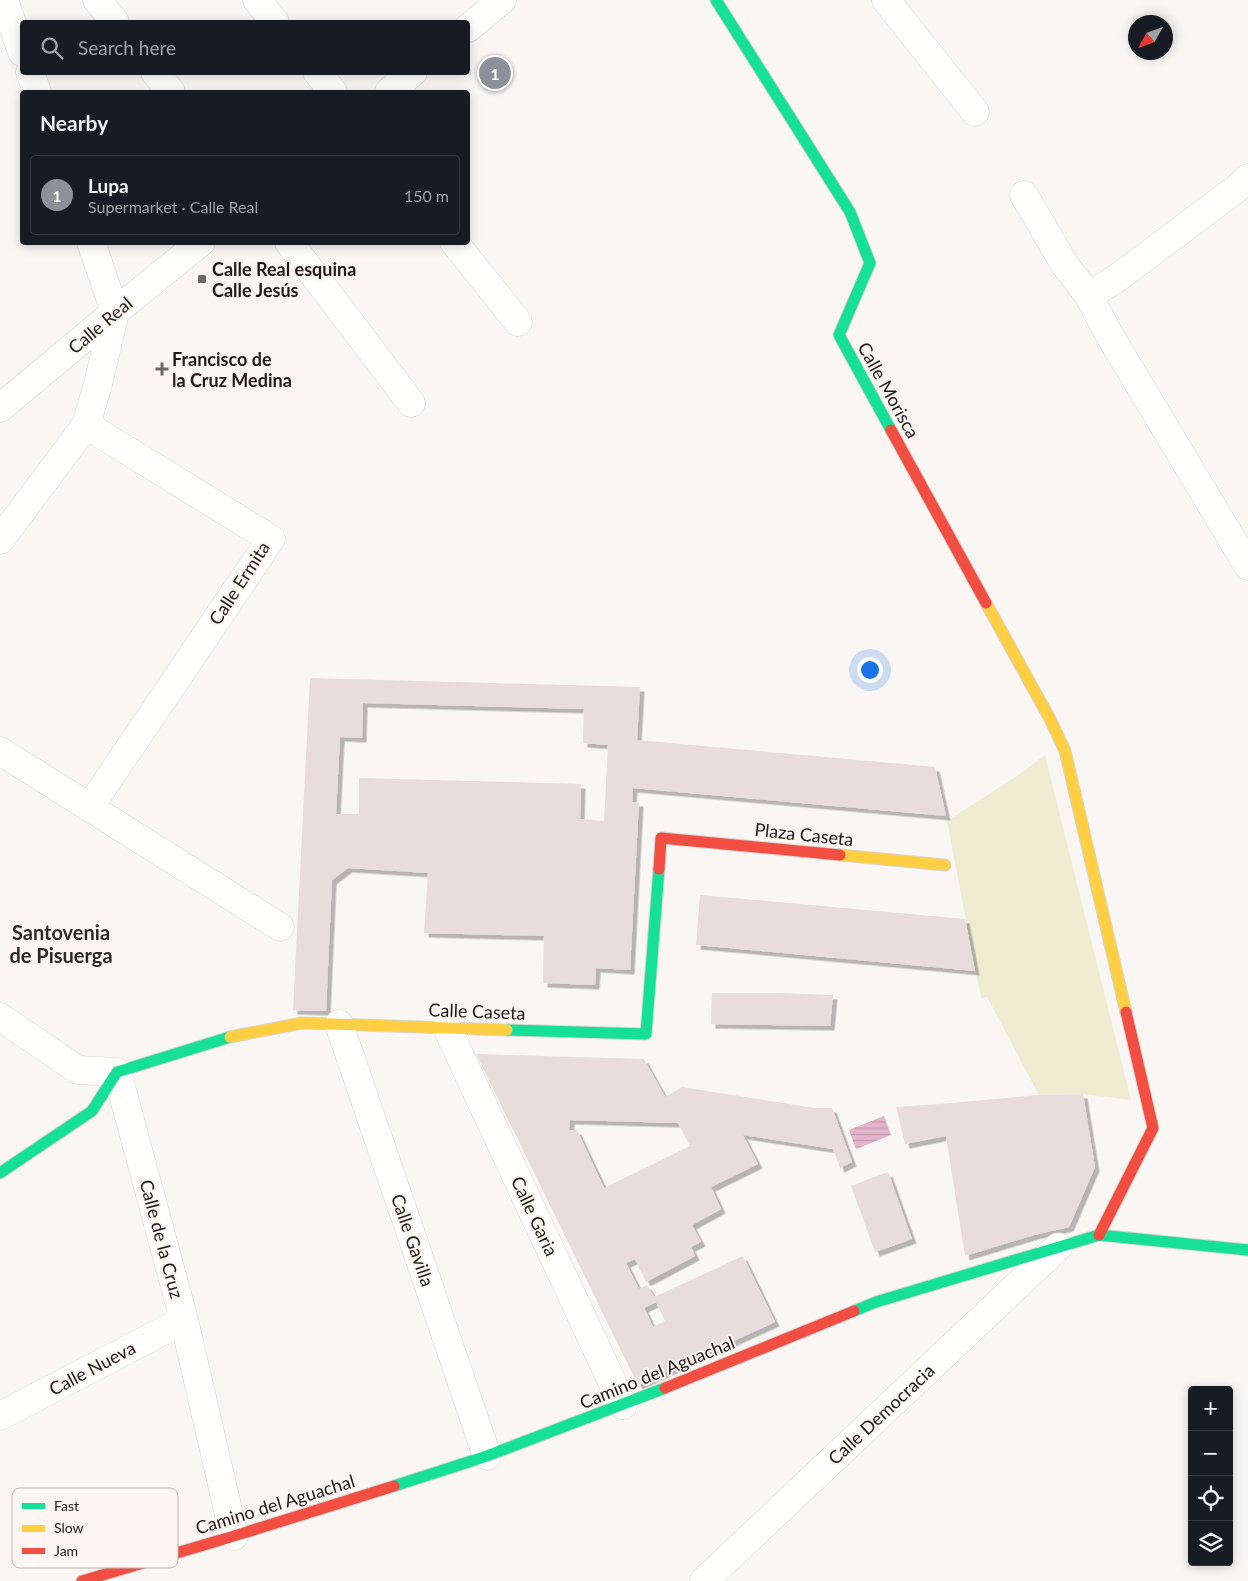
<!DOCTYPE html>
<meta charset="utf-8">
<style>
:root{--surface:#171b24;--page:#242831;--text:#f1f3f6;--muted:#9ea1a6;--line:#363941;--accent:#8c9099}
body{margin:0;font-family:Lato,sans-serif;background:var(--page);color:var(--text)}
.controls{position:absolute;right:15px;bottom:15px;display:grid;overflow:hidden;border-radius:5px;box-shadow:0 2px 12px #0003}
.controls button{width:45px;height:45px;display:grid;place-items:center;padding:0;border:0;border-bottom:1px solid var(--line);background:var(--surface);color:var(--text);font:25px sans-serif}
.compass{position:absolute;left:1128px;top:15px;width:45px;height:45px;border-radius:50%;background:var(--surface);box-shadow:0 2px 12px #0003;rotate:230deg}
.you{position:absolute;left:869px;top:669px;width:18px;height:18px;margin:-12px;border:4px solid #fff;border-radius:50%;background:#1a73e8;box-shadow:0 0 0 8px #1a73e833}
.badge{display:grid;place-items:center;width:32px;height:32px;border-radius:50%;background:var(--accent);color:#fff;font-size:16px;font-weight:700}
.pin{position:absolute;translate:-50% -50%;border:2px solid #fff;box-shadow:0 1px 5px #0006}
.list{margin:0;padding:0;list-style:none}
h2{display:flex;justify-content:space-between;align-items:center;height:65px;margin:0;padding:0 20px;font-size:21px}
h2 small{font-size:16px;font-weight:400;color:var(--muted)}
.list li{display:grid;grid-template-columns:32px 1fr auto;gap:15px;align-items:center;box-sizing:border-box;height:80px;margin:0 10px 10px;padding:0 10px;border:1px solid var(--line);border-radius:5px}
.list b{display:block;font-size:19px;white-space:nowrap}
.list p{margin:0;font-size:16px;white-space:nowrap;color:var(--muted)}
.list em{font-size:16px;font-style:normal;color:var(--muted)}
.icon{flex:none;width:28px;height:28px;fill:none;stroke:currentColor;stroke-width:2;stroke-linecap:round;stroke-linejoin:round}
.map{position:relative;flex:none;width:1248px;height:1581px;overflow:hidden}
.search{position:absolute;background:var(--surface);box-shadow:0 2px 12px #0003;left:20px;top:20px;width:450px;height:55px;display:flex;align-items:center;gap:12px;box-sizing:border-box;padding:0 18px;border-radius:5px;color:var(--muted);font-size:19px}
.panel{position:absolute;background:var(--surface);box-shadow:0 2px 12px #0003;left:20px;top:90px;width:450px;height:155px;border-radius:5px}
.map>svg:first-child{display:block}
</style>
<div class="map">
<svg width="1248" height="1581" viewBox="0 0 1248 1581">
<defs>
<pattern id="water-rules" width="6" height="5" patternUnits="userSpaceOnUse" patternTransform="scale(1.25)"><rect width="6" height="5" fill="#e3b5cc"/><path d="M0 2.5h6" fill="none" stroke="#c29baf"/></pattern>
<filter id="shadow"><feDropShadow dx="4.5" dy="4.5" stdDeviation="0" flood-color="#0004"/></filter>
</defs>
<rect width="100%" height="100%" fill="#faf6f4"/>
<!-- grass -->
<path fill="#eeebd1" d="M1045 755 1131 1100 1083 1094 1039 1095 987 997 981 998 947 821 1017 776Z"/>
<!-- water -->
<path fill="url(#water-rules)" d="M884 1116 891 1135 856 1149 849 1130Z"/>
<!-- building -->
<path fill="#e9dcdc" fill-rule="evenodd" filter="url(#shadow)" d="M310 678 640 687 637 740 935 767 946 816 633 788 632 802H639L630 970 596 968 595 985 543 983 544 936 424 933 428 873 348 868 332 880 326 1011 293 1010ZM363 703 584 709 583 743 608 745 604 821 580 819 581 784 359 778V814H336L340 737 362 738Z
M700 895 965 919 975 971 696 945Z
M712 993H778L833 995 830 1026 711 1024Z
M476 1054 644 1059 665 1097 682 1087 814 1108H832L852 1162 840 1168 833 1149 743 1135 758 1164 711 1187 721 1209 692 1225 701 1242 691 1247 695 1256 646 1282 635 1259 626 1263 639 1289 647 1285 654 1297 743 1256 775 1322 638 1385ZM570 1120 678 1123 690 1146 604 1188 577 1130H569ZM656 1302 665 1321 653 1327 644 1308Z
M1083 1094 1095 1167 1069 1227 1034 1235 965 1256 946 1136 905 1144 896 1107 940 1104 1039 1095Z
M888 1172 912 1239 875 1252 851 1186Z"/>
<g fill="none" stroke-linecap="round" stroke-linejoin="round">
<defs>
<path id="street" d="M4 0 22 52
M97 0 115 22
M257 0 275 22
M886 0 975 112
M468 28 502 0
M30 72 37 92
M155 72 171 92
M317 72 333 92
M389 92 413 72
M1024 195 1065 265 1089 296 1107 331 1248 566
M289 242 411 403
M454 242 518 322
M1089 296 1120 276 1236 189 1248 178
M0 408 115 312 201 242
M86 425 271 539 89 808
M0 540 86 425 98 384 115 312 91 242
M0 751 280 927
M0 1017 78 1070 117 1072 184 1320 234 1536
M339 1024 487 1456
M447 1028 623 1405
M0 1416 184 1320
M704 1581 1058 1247"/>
<path id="fast" d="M716 0 850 212 870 263 839 335 891 430
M507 1030 646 1034 659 869
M0 1173 92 1111 117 1072 230 1037
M854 1311 876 1302 1099 1235 1248 1250
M394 1486 487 1456 665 1388"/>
<path id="slow" d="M986 603 1050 719 1065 751 1126 1012
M840 855 945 865
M230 1037 302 1023 507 1030"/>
<path id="jam" d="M891 430 986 603
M659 869 661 838 840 855
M1099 1235 1153 1128 1126 1012
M665 1388 854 1311
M82 1581 234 1536 394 1486"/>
</defs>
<!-- street casing -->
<use href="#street" stroke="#d7d4d2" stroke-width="29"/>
<!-- fast casing -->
<use href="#fast" stroke="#d7d4d2" stroke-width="13"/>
<!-- slow casing -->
<use href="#slow" stroke="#d7d4d2" stroke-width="13"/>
<!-- jam casing -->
<use href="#jam" stroke="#d7d4d2" stroke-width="13"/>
<!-- street -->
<use href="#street" stroke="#fefefd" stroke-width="28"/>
<!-- fast -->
<use href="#fast" stroke="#16e098" stroke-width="11"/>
<!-- slow -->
<use href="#slow" stroke="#ffcf43" stroke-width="11"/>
<!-- jam -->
<use href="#jam" stroke="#f24e42" stroke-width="11"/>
</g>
<!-- markers -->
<g fill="#6a6766" stroke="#fdf5f1" stroke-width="2">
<rect x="197" y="274" width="10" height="10" rx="2.5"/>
<path d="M159.5 361.5h5v5h5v5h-5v5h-5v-5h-5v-5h5z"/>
</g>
<g text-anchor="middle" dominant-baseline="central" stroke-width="4" stroke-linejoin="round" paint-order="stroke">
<!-- poi labels -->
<g font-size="18" font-weight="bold" fill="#1d1a19" stroke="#fdf5f1" text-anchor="start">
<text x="212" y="269">Calle Real esquina<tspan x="212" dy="21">Calle Jesús</tspan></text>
<text x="172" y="359">Francisco de<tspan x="172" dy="21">la Cruz Medina</tspan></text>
</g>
<!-- street labels -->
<g font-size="18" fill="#1d1a19" stroke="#fdf5f1">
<text transform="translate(100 325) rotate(-40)">Calle Real</text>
<text transform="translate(889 390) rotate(61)">Calle Morisca</text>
<text transform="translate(239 583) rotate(-57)">Calle Ermita</text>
<text transform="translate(804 834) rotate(6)">Plaza Caseta</text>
<text transform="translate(477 1011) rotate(2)">Calle Caseta</text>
<text transform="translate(535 1216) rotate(65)">Calle Garia</text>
<text transform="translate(162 1239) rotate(75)">Calle de la Cruz</text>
<text transform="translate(413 1240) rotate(71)">Calle Gavilla</text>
<text transform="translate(92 1368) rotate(-28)">Calle Nueva</text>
<text transform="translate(657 1372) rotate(-22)">Camino del Aguachal</text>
<text transform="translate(881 1414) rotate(-43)">Calle Democracia</text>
<text transform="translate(275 1504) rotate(-17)">Camino del Aguachal</text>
</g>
<!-- quarter labels -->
<g font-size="20" font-weight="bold" fill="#2e2825" stroke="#fdf5f1">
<text x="61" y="932">Santovenia<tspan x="61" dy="23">de Pisuerga</tspan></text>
</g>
</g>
<!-- legend -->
<rect x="12" y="1488" width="166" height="80" rx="8" fill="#fdf5f1" stroke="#bab3b0" stroke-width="1"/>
<rect x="22" y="1503" width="23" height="6" fill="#16e098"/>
<rect x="22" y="1525" width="23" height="7" fill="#ffcf43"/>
<rect x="22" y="1548" width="23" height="6" fill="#f24e42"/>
<g font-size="14" fill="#1d1a19">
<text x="54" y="1511">Fast</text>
<text x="54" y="1533">Slow</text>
<text x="54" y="1556">Jam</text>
</g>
</svg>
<div class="controls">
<button>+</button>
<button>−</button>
<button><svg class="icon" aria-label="locate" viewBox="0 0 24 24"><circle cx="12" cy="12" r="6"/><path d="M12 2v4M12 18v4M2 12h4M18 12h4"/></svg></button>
<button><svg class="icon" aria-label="layers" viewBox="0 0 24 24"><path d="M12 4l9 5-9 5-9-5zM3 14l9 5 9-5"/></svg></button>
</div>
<svg class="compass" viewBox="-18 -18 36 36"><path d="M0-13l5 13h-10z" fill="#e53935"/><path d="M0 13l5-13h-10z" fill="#9ea1a6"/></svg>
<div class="you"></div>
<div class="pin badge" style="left:495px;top:73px">1</div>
<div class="search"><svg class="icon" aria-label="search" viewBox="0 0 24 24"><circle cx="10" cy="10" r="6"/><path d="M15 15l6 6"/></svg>Search here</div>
<section class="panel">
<h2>Nearby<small></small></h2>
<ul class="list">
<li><span class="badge">1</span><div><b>Lupa</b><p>Supermarket · Calle Real</p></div><em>150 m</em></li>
</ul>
</section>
</div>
